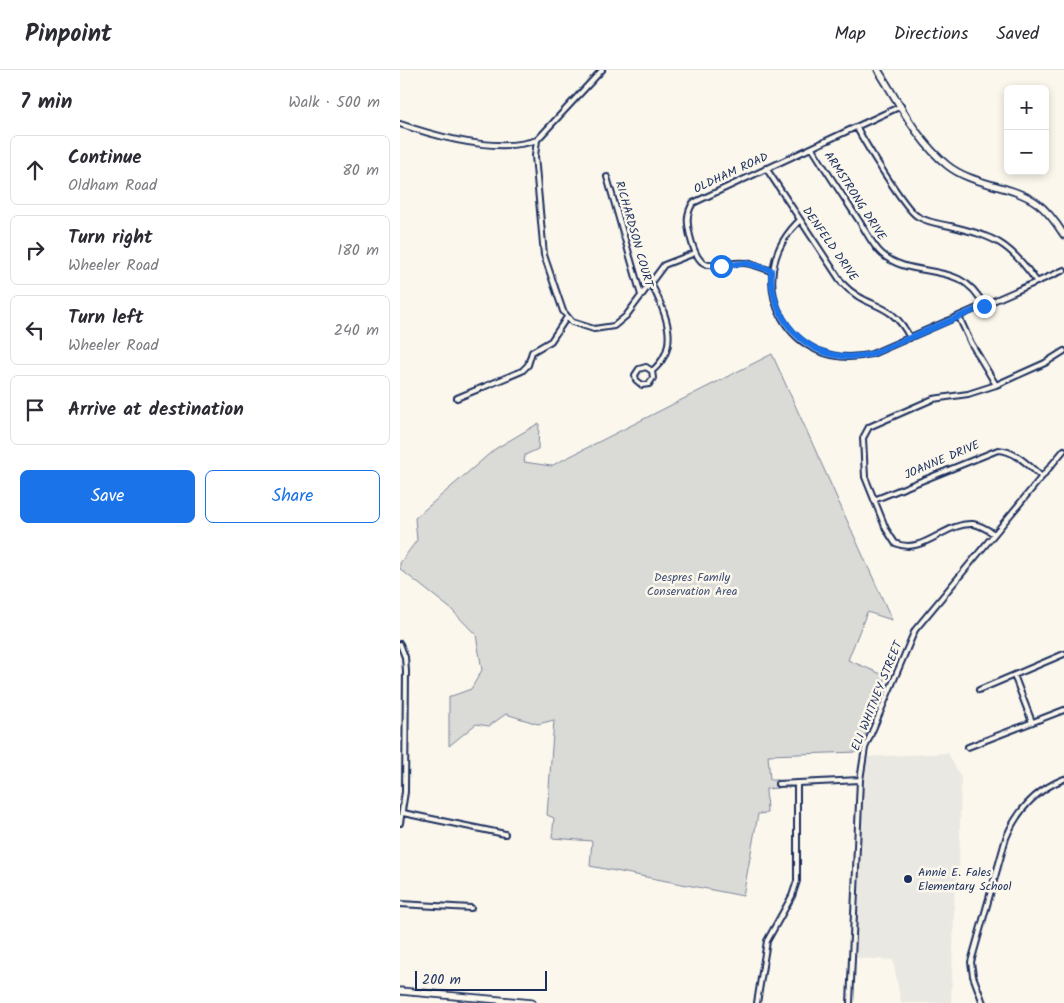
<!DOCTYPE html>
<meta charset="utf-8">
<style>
:root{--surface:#fff;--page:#f2f2f3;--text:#2b2b33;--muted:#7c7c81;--line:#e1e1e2;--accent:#1a73e8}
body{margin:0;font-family:Kalam,sans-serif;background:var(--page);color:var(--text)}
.controls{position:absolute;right:15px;top:15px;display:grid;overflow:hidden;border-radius:8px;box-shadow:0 2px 8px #0003}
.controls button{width:45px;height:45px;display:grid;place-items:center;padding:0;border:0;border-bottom:1px solid var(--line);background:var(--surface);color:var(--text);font:25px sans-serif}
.scale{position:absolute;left:15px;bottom:12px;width:132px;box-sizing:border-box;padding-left:5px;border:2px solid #1b2f5e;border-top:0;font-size:14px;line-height:18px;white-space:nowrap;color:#1b2f5e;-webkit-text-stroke:4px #fbf7ec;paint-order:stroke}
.stop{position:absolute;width:15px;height:15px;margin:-11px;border:4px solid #1a73e8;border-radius:50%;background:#fff}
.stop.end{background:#1a73e8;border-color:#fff;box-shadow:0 1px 5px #0008}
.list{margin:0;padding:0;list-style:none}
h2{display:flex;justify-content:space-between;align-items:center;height:65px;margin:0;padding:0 20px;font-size:21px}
h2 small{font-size:16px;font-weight:400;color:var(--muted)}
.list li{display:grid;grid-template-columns:32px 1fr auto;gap:15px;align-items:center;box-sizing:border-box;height:70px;margin:0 10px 10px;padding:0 10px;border:1px solid var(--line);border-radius:8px}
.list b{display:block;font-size:19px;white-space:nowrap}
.list p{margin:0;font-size:16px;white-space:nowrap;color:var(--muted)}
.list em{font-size:16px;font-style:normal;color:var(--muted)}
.actions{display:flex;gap:10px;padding:15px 20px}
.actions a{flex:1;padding:11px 0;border:1px solid var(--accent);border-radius:8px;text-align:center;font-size:18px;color:var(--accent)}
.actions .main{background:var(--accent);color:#fff}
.icon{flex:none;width:28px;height:28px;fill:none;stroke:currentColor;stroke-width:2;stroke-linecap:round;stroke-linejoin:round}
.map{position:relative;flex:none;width:664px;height:933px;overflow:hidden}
header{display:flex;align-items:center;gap:30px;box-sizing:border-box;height:70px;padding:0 25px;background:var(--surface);border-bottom:1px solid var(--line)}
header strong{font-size:24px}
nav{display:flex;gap:28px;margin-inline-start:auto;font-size:18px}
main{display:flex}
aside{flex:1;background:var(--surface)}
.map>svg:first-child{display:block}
</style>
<header>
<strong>Pinpoint</strong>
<nav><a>Map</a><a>Directions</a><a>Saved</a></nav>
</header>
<main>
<aside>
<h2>7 min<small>Walk · 500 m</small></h2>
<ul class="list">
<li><svg class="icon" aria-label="ahead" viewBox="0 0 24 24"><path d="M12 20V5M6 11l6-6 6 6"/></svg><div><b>Continue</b><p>Oldham Road</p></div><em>80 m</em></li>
<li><svg class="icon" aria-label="right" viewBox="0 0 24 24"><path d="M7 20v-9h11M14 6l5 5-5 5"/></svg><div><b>Turn right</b><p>Wheeler Road</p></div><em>180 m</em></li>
<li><svg class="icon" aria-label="left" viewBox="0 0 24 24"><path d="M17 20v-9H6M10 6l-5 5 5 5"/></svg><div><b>Turn left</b><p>Wheeler Road</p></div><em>240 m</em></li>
<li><svg class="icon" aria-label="arrive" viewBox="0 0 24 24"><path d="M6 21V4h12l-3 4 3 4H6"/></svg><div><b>Arrive at destination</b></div></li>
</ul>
<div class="actions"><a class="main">Save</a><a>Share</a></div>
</aside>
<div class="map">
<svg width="664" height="933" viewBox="0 0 664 933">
<rect width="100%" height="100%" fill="#fbf7ec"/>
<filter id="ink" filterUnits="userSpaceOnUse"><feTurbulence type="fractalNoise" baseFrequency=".02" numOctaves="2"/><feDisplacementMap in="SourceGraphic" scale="10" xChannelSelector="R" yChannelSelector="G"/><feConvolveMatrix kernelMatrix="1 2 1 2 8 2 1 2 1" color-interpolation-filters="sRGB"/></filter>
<g filter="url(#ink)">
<!-- built -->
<path fill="#eae8e2" d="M548 683 561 708 559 804 555 814 551 933H501L493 890 455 888 463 709 466 687Z"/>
<!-- green -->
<path fill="#dadad7" stroke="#7a849a" d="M372 284 492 550 467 542 448 590 486 606 459 682 368 685 370 710H378V718L366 719 367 743 358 744 343 826 190 796 192 771 152 768 154 748 147 745 154 650 138 654 106 644 89 656 76 654 49 676V627L71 619 82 600 76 565 51 539 0 499V493L17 470 15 448 95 379 139 353 138 379 125 385 124 392 151 396Z"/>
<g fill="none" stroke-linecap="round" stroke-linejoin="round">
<defs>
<path id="street" d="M0 54C38 67 98 84 137 70L202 0
M457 58C465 73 505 139 517 146 526 152 539 154 550 156 595 167 609 172 637 212
M137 70 135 86 144 185 163 241 172 252 194 259 214 256 226 246 264 195 295 183
M412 78C427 102 442 125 458 149 466 161 472 175 482 184 513 211 562 188 584 236
M366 98 442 213C468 241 491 229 510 268
M207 107 241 225
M400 150C337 210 390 305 472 284L664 200
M371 201C363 198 354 194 345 193 315 190 301 211 290 166 287 153 286 144 293 133L501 36
M251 213C265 242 282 276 252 301L246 297 239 299 235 305 236 310 242 315 249 314 253 308 252 301
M559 247 571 273 596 315
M57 328 122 301 128 295 132 282 151 271 167 247
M474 430 598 380C616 381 628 395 642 407
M594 464C587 459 580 455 573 454 545 452 522 486 495 473L486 459 465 407 463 368 469 357 533 329 568 324 596 315 645 293 664 281
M0 574 5 587 6 601 5 722 0 753
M614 605 632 652
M579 620 664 584
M568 677 664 640
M378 714 460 710
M3 743 105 764
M0 834 71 838
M357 933 367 871 392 826 397 811V713
M450 933 460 710 465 678 515 560 664 380
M583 933 573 906 571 892 606 768C617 741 636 720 664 709"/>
<path id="secondary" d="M478 0C498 31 517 71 547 95 573 116 610 114 637 133 648 141 657 154 664 165
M0 921 132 933"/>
</defs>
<!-- street casing -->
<use href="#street" stroke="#1b2f5e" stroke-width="8"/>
<!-- secondary casing -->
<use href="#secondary" stroke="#1b2f5e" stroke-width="9"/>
<!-- street -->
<use href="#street" stroke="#fbf7ec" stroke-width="4"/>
<!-- secondary -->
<use href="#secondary" stroke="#fbf7ec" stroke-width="5.5"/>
</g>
</g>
<g fill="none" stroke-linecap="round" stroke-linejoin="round" filter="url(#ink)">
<!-- route -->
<path stroke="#1a73e8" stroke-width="6" d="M321 196 346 193 371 200C370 256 416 298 472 284L584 236"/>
</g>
<!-- markers -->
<circle fill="#1b2f5e" stroke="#fbf7ec" stroke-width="2" cx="508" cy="809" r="5"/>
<g text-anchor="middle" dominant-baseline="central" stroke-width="5" stroke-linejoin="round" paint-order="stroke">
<!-- street labels -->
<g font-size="12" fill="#1b2f5e" stroke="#fbf7ec">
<text transform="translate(331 103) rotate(-25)">OLDHAM ROAD</text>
<text transform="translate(455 126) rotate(57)">ARMSTRONG DRIVE</text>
<text transform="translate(234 164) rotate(74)">RICHARDSON COURT</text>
<text transform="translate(430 174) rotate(55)">DENFELD DRIVE</text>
<text transform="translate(542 390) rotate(-23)">JOANNE DRIVE</text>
<text transform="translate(477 626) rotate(-68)">ELI WHITNEY STREET</text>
</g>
<!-- park labels -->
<g font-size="12" fill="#415176" stroke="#fbf7ec">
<text x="292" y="507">Despres Family<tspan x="292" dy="14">Conservation Area</tspan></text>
</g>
<!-- poi labels -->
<g font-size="12" fill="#1b2f5e" stroke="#fbf7ec" text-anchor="start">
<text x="518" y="802">Annie E. Fales<tspan x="518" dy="14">Elementary School</tspan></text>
</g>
</g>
</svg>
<div class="controls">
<button>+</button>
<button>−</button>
</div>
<div class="scale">200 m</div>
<div class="stop" style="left:321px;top:196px"></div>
<div class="stop end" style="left:584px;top:236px"></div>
</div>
</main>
